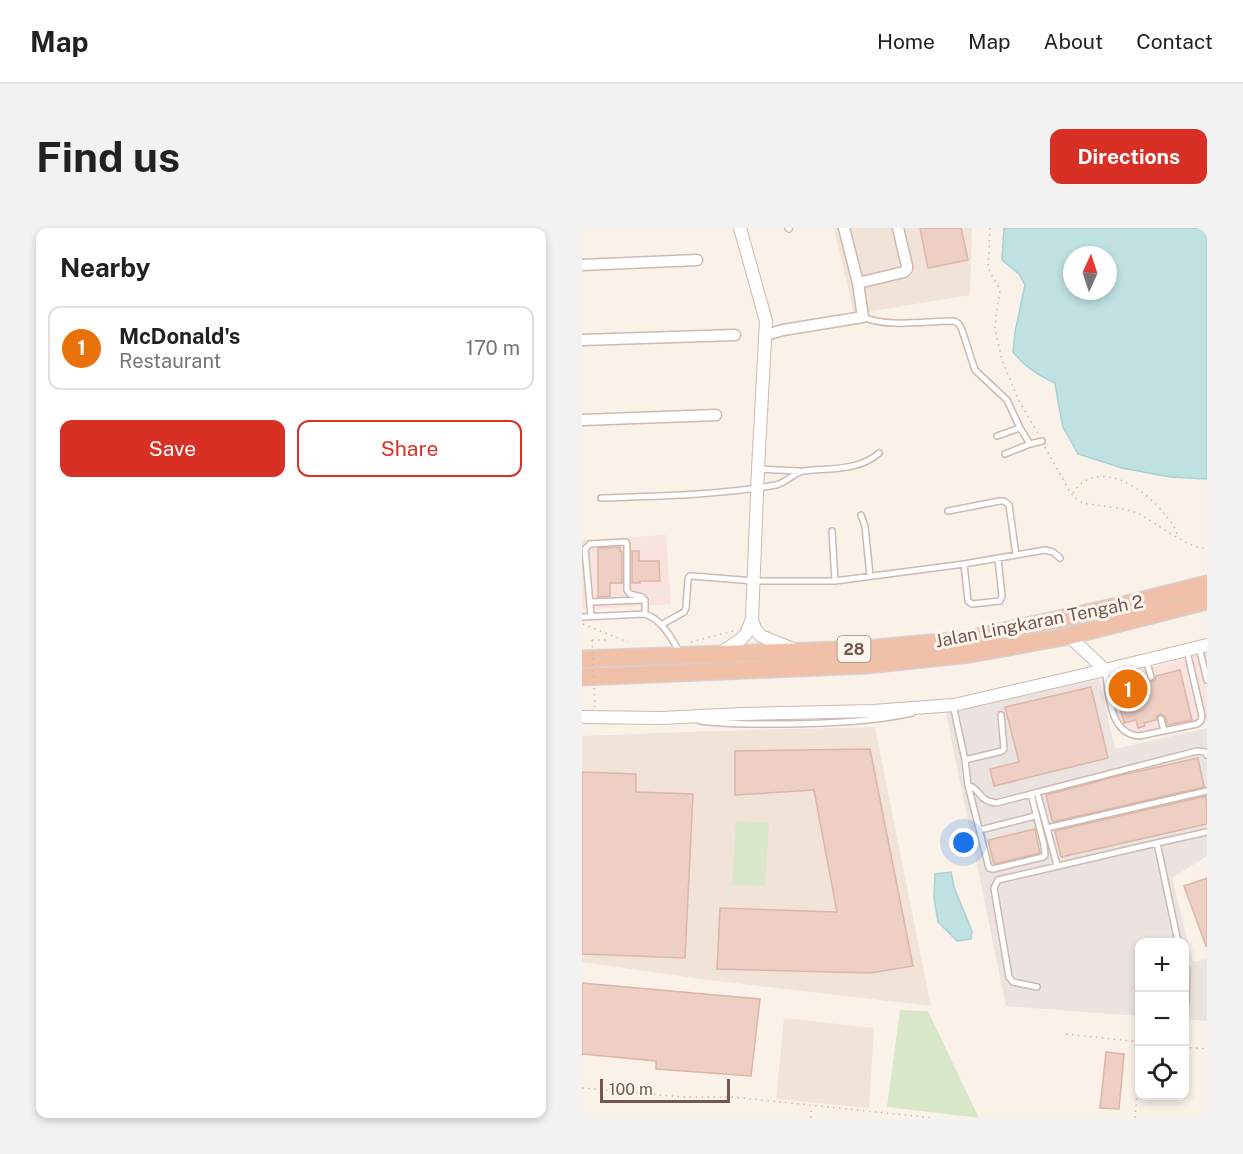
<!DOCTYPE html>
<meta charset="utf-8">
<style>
:root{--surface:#fff;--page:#f2f2f2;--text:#202124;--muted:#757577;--line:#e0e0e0;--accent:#d93025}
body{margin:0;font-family:"Public Sans",sans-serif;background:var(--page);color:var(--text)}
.controls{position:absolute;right:18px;bottom:18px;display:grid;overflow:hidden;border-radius:12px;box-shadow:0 3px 9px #0003}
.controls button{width:54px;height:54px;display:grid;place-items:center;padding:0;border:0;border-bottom:2px solid var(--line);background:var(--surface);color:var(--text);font:30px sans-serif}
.compass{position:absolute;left:481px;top:18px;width:54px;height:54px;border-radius:50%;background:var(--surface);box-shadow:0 3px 9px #0003;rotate:3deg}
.scale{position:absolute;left:18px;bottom:15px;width:130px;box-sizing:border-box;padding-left:6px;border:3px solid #72584f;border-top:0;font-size:16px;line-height:21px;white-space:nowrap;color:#72584f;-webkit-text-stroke:4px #fdf6ef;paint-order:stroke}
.you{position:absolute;left:382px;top:615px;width:21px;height:21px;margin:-15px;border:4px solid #fff;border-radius:50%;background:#1a73e8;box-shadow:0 0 0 9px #1a73e833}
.badge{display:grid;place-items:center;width:39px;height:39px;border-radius:50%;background:var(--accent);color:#fff;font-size:20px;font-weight:700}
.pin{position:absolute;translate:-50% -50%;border:3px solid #fff;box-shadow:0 2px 6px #0006}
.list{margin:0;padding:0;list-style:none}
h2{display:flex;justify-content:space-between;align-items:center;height:78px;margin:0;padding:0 24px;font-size:26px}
h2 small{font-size:20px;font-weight:400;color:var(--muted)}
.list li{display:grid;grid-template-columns:39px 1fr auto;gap:18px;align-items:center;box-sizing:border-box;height:84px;margin:0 12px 12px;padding:0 12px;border:2px solid var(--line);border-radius:12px}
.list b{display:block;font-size:22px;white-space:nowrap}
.list p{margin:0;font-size:20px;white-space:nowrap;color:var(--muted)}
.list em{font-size:20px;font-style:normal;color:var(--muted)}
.actions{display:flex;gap:12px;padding:18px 24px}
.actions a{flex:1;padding:14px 0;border:2px solid var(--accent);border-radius:12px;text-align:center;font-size:21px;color:var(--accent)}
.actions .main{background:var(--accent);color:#fff}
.icon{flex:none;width:33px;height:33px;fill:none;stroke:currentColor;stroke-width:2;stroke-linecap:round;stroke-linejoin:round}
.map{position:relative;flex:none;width:625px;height:890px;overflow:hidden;border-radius:12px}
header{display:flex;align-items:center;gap:36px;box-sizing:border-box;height:84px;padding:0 30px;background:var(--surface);border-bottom:2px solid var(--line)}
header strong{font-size:28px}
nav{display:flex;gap:33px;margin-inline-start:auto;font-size:21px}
.intro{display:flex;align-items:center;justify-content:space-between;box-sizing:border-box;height:144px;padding:0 36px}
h1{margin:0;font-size:42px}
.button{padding:15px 27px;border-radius:12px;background:var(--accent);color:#fff;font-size:21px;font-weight:700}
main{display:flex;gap:36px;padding:0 36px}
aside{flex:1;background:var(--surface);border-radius:12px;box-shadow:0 3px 9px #0003}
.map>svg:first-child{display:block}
</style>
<header>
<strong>Map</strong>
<nav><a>Home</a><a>Map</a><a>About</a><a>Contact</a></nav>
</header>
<div class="intro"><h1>Find us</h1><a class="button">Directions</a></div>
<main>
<aside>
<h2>Nearby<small></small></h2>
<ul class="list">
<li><span class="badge" style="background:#e8710a">1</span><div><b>McDonald's</b><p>Restaurant</p></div><em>170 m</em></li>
</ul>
<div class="actions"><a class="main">Save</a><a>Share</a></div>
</aside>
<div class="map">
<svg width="625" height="890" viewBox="0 0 625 890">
<rect width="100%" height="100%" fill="#faf2e9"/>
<!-- residential -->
<path fill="#f1e3d8" d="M252 0H390L388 67 272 86Z
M293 499 349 778 119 751 0 734V508L131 503Z
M202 790 292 800 287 880 194 871Z"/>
<!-- commercial -->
<path fill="#f9e3de" d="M84 307 89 376 0 382V312Z
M625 425V491L558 506H551L543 501 534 490 527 450Z"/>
<!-- industrial -->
<path fill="#eae3df" d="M517 451 533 521 625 500V628L590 650 611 734 625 731V793L603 791 602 714H558L557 788 424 778 364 485Z"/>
<!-- green -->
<path fill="#d9e7c9" d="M154 593 187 595 183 658 150 657Z
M318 782 346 783 397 890 305 879Z"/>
<!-- water -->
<path fill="#bfe1e2" stroke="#a7d1d3" stroke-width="1.5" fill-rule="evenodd" d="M422 0H625V251L588 249 540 240 496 226 481 199 476 174 473 155C456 147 443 139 431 124L433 104 443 57 437 46 420 32ZM490 27H526V63H490Z
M369 644 372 659 390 703 389 711 375 713 356 694 352 670 353 646Z"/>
<!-- building -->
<path fill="#edcfc4" stroke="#deb5a6" stroke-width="1.5" d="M338 0H379L386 32 346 40Z
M38 319V323H40V355H28V368L16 369V320Z
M50 323H57V333H77L78 353H58V355H50Z
M598 442 610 492 586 497 583 488 578 486 575 488 574 492 562 495 563 498 556 500 554 492 542 495 533 458 564 450 566 453 570 454 573 452 574 448Z
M509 459 526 530 412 558 408 541 437 534 423 479Z
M288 521 331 738 289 745 135 741 138 680 255 684 232 562 153 567V523Z
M616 530 622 559 471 594 470 592 464 567 540 547Z
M0 544 54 546V564L111 566 103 730 0 726Z
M624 568 625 596 479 629 473 603Z
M453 601 458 625 412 636 406 612Z
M625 650V718H624L602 658Z
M0 755 178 771 169 848 74 841V833L0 826Z
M524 824 542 826 537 881 518 880Z"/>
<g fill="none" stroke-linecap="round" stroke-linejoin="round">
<defs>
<path id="service" d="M206 0 207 1
M281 89C306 100 344 93 372 93L377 96 380 102 393 142 425 172 438 200 448 216 460 213
M415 208 438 200
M423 226 448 216
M176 241 218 243
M19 270C77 268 136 267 194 257 204 255 212 244 222 243 248 240 277 243 297 225
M366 283 418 273H422L427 277 434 327
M279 287 283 298 288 348
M250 303 253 353
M382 336 386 373 390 376 418 373 420 368 416 331
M8 374 60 372
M9 388 3 321 8 316 44 314 45 317V362L48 366 60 369 63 372V386
M0 389 63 386C79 391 89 409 97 423
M79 397 102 384 104 380 106 351 108 348H110L172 353H253L382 336 463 322 471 324 478 330
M617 419 625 452
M564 431 569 449
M523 442C527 465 527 506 557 508L615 496 619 493 620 488 605 423
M371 477 383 532 386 557 407 640 411 641 461 629 463 627 462 617 449 566
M579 491 582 503
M118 493C147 497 176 496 206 496 248 495 289 494 330 485
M383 532 420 523 422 521 419 487
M386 557C400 562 395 572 414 575L615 523 623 524 625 527
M455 564 475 637
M465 600 625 563
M398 602 453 588
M596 714 575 615 625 604
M602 735 605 742 604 776
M455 759 431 754 427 749 412 660 416 652 575 615"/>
<path id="minor" d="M0 37 115 32
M276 55 322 44 325 41V38L316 0
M184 107 201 102 281 89 276 55 262 0
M0 112 153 107
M0 192 134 187"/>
<path id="tertiary" d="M158 0 184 93 176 241 170 391 173 401 179 408 211 421
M487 408 523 442 625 417
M137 426 158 412 164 406 170 391
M0 489 80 490 160 486 291 483 372 477 523 442"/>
<path id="trunk" d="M0 431 283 421 381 412 541 377 625 356
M0 449 285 437 388 426 487 408 625 373"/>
</defs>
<!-- service casing -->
<use href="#service" stroke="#ccb9b0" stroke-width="8"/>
<!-- minor casing -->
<use href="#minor" stroke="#ccb9b0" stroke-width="13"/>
<!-- tertiary casing -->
<use href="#tertiary" stroke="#ccb9b0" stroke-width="14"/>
<!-- trunk casing -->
<use href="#trunk" stroke="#d8d0ce" stroke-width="19"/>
<!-- path -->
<path stroke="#d2b3a7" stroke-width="1.5" stroke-dasharray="1.5 4.5" stroke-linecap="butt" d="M408 0 406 40 417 60 418 65 415 80 413 101 420 132 437 173 457 207
M463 219 488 264 493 270 501 275C515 278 546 280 557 286 573 294 609 323 625 320
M491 265C493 262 496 257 500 255 527 236 563 263 581 284 586 291 594 298 595 307
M1 396 46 414
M10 412H26
M109 414 151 403
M484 806 558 814
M602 819 625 821
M0 860 100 869H151L352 890
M229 890V878
M553 890 558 824"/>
<!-- service -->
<use href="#service" stroke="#fff" stroke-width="5"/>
<!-- minor -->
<use href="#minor" stroke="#fff" stroke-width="10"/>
<!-- tertiary -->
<use href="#tertiary" stroke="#fff" stroke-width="12"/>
<!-- trunk -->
<use href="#trunk" stroke="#f0c0a8" stroke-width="16"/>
<!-- path-bridge -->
<path stroke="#d2b3a7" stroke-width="1.5" stroke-dasharray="1.5 4.5" stroke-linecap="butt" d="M10 412 13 479"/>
</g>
<g text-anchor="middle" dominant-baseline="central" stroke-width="6" stroke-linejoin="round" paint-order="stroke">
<!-- shield labels -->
<rect fill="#fdf6ef" stroke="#9c877f" stroke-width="1.5" x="255.5" y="408" width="33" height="26" rx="4.5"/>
<g font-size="16" font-weight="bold" fill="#72584f">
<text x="272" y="421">28</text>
</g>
<!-- street labels -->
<g font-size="18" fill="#72584f" stroke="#fdf6ef">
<text transform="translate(457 393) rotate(-11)">Jalan Lingkaran Tengah 2</text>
</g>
</g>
</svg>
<div class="controls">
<button>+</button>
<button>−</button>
<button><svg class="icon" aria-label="locate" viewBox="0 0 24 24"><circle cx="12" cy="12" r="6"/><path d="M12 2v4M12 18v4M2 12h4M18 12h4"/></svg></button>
</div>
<svg class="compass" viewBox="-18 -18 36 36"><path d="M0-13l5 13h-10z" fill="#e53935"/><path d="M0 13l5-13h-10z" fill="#757577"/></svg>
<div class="scale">100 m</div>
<div class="you"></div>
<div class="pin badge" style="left:546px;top:461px;background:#e8710a">1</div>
</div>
</main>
